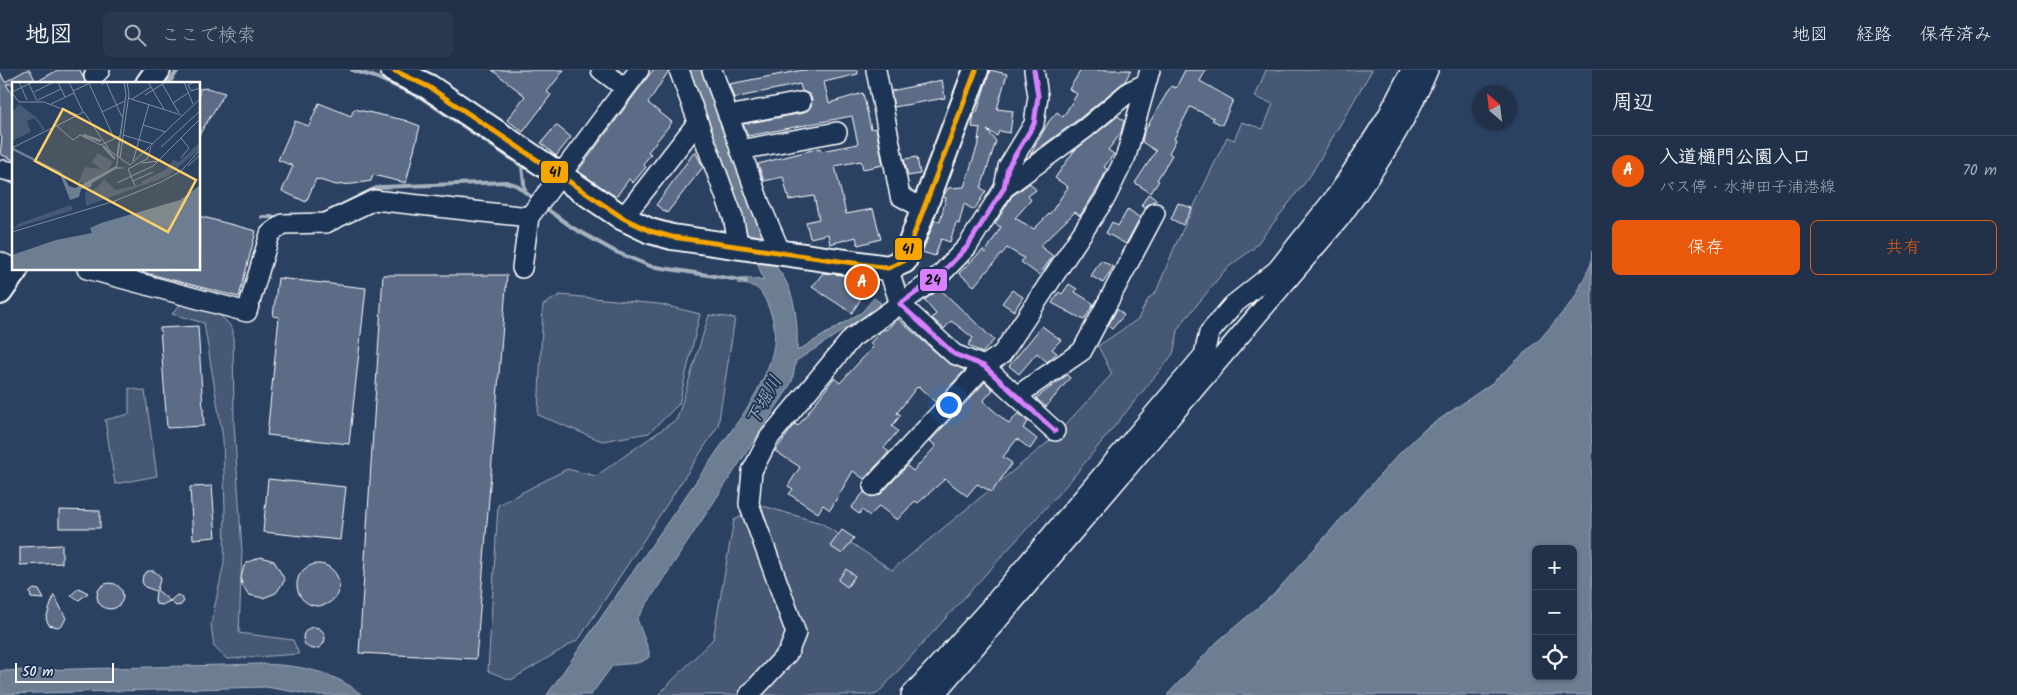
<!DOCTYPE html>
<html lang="ja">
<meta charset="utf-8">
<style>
:root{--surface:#203149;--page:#283950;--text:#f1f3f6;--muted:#a2a9b4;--line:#3d4c61;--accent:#ea580c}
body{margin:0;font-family:Kalam,"Klee One",sans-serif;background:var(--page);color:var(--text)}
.controls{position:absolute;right:15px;bottom:15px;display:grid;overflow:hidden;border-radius:8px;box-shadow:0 1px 4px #0004}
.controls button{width:45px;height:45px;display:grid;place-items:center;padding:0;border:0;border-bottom:1px solid var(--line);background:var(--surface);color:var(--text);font:25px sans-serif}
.compass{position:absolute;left:1472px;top:15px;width:45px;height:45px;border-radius:50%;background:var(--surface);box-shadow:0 1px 4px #0004;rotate:332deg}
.scale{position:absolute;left:15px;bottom:12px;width:99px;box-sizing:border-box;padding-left:5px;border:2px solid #fff;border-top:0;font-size:14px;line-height:18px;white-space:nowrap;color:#fff;-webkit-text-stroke:4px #1d3557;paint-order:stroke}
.you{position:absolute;left:948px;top:334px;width:18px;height:18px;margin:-12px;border:4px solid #fff;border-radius:50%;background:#1a73e8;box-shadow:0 0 0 8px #1a73e833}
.badge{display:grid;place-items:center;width:32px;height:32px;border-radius:50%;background:var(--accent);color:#fff;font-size:16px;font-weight:700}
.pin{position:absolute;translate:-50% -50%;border:2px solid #fff;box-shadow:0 1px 5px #0006}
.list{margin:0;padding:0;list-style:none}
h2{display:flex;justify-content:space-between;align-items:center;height:65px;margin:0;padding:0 20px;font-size:21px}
h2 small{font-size:16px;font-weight:400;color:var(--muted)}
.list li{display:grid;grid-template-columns:32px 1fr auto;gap:15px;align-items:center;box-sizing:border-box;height:70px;padding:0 20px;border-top:1px solid var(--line)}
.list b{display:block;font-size:19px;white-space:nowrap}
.list p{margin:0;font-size:16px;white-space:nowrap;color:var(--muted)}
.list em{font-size:16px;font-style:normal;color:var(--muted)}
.actions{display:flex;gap:10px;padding:15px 20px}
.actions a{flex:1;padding:11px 0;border:1px solid var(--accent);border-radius:8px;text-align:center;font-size:18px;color:var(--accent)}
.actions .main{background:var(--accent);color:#fff}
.icon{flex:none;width:28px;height:28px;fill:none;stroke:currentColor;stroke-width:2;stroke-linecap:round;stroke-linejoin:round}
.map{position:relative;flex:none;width:1592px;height:625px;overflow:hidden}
header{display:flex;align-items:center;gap:30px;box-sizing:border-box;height:70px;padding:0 25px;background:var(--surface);border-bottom:1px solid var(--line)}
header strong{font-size:24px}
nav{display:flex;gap:28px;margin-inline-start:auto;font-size:18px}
.search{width:350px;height:45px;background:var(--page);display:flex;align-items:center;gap:12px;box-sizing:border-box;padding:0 18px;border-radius:8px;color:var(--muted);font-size:19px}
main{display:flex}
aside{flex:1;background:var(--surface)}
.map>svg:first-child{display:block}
</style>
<header>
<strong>地図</strong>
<div class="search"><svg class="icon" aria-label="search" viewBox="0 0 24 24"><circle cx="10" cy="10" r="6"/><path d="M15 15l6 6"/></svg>ここで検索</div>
<nav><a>地図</a><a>経路</a><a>保存済み</a></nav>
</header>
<main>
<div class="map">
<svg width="1592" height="625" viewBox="0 0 1592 625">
<rect width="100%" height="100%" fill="#2a4161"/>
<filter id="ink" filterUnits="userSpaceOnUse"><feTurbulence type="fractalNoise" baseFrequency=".02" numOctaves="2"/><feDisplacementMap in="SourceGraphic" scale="10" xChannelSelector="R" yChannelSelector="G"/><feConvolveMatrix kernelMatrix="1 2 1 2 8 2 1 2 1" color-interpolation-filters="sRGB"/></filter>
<g filter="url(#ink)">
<!-- green -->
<path fill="#465975" stroke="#a2acba" d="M1266 0H1372L1310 106 1254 178 1226 199 1179 257 1173 284 1070 411 878 623 874 625H658L713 569 734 450 763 436 821 453 892 500 1053 368 1112 304 1098 276 1138 249 1148 229 1156 222 1175 176 1227 67 1234 70 1242 52 1263 59 1273 34 1255 27Z
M560 225 659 234 700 244 679 334 649 363 602 371 538 345 543 235Z
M182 233C204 238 222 240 233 261L234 352 242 481 239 563 293 570 299 584 227 589 214 577 211 554 224 493 225 440 223 369 204 253 172 244Z
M709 245 735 248 718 356 579 569 511 610 488 601 498 435 567 399 596 406 677 349Z
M129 318 145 321 157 406 115 414 105 350 129 344Z"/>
<!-- water -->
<path fill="#6d7d92" stroke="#a7b1be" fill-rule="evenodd" d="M687 0H704L775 196C796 218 798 253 797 281L862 242 874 228 881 233 879 237 796 291 792 311 786 322 637 549 649 581V587C638 597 625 592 612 596L591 625H547L748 337C766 305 785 272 768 236 765 229 762 221 755 217 750 215 742 214 737 213L746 207 764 211Z
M1592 181V625H1167L1217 572 1274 524 1398 385 1424 360 1492 313 1541 268 1574 229 1591 194ZM1536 479H1573V606H1536Z
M260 594C296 595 333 600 362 625H312L266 617 0 624V601Z"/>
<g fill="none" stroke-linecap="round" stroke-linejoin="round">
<!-- stream -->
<path stroke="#a7b1be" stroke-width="4" d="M352 0 375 7 422 28 522 96 525 122
M168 14 178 0
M4 109 14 113
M547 139 573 158 616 182 650 196 746 211
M319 146 374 119 381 117 506 112 516 115 530 126
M262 147H280"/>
</g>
<!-- building -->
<path fill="#5b6c86" stroke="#fff" d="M26 0H30L36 12 58 0H80L86 14H6L14 27V90L0 84 2 68 0 64V2L5 12Z
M492 0H564L547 22 551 25 523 62 507 50 525 26Z
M653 0H668V2L648 33 672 52 648 82 651 84 643 94 646 97 633 113 629 109 616 127 578 101Z
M803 0H857L858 4 824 12 829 33 863 23 871 59 876 58 883 95 863 99 861 91 835 96 846 144 873 139 881 169 858 175 856 167 830 174 828 164 810 168 806 152 819 149 814 126 789 130 783 107 764 111 758 94 820 78 821 81 858 74 852 46 748 66 743 54 804 43 811 36 812 29 809 24 802 21 800 14 734 28 729 14Z
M990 0 1007 4 997 39 1013 41 1010 63 999 61 997 66 987 60 996 71 981 118 986 121 974 140 964 134 959 154 956 153 950 172 941 169 935 186 922 182 935 150 940 152 946 128 943 127 948 118 964 117 980 68 978 70 980 58 972 57 974 44 977 42Z
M1081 0H1131L1125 11 1079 49 1030 85 1049 51 1057 42 1063 47 1077 24 1069 19Z
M1185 0H1206L1200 11 1233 30 1222 55 1212 50 1214 48 1190 37 1174 69 1176 70 1169 83 1172 85 1157 110 1159 111 1151 123 1135 113 1156 81 1142 72 1144 62 1171 16 1176 18Z
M942 10 945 28 894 37 891 21Z
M207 18 225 23 199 65V19Z
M319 33 351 46 354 39 404 50 420 56 406 113 373 105 371 111 353 114 336 115 316 109 306 132 282 121 293 96 278 90 295 51 309 56Z
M1118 46 1124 51 1121 63 1108 80 1114 84 1104 97 1107 99 1099 116 1080 146 1075 142 1040 176 1053 186 1039 205 1021 192 1024 188 1007 178 974 216 959 203 983 180 985 183 1001 157 995 154 1012 126 1030 113 1036 120 1028 126 1031 130 1015 148 1034 159 1052 141 1068 117 1055 108 1074 81Z
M556 55 571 67 556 86 541 73Z
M695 81 703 97 667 143 656 135Z
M917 87 920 104 908 106 904 89Z
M1148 124 1157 130 1149 133 1145 138 1141 136Z
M1178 133 1192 138 1183 155 1171 149Z
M1128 139 1140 148 1126 174 1106 163 1112 152 1118 156Z
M199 146 256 161 239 227 142 202V199H199Z
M1101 190 1113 197 1103 213 1091 206Z
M823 203 843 205 865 222 852 243 812 217Z
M383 205H507L476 589 359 583Z
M278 208 366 218 349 374 267 365 279 247 273 246Z
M1069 214 1077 219 1075 222 1094 234 1084 250 1052 233 1059 222 1062 224Z
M940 219 994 270 982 283 968 275 973 268 957 255 951 251 944 259 932 248 936 244 924 230Z
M1012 220 1023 227 1014 241 1002 233Z
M1117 239 1124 245 1112 259 1108 256Z
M898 249 947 292 965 300 935 332 919 317 916 318 897 343 901 345 892 356 898 361 884 378 889 382 864 409 853 401 830 440 823 435 818 443 789 424 793 419 788 416 800 397 775 381 795 354 798 356 834 308 840 313 873 277 870 273 881 261 885 259 886 260Z
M198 256 204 356 167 358 160 258Z
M1042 256 1061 270 1052 279 1057 283 1047 292 1037 283 1019 304 1009 296Z
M1067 305 1070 308 1046 337 1036 328Z
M985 312 993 320 983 331 1009 354 1018 343 1028 352 1023 358 1037 369 1030 379 1017 369 1003 387 1012 393 992 422 977 414 967 426 945 409 918 433 915 431 897 450 879 436 870 446 862 440 859 444 851 438 864 422 871 427 881 424 907 396 913 401 936 376 930 371Z
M268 409 346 417 340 470 263 462Z
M212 416 216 467 193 469 190 417Z
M59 440 100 441V458H59Z
M842 460 854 468 842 484 830 476Z
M62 475V493L20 495V477Z
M261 487 274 491 285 510 276 523 263 528 249 525 242 515 241 508 244 496 248 492Z
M297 515a21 21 0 1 1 42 0a21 21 0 1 1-42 0Z
M846 499 855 506 847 517 838 510Z
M148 501H154L161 507 157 520 170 531 177 525 180 526 184 531 181 535 176 536 170 531 162 535 156 534 155 530 156 521 145 517 142 512 143 505Z
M97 526a13 13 0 1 1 26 0a13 13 0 1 1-26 0Z
M79 518 88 523 79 530 71 525Z
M34 519 39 520 44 529 31 528 30 522Z
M54 525 66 548 63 554 58 557 49 555 46 549Z
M303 568a11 11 0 1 1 22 0a11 11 0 1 1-22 0Z"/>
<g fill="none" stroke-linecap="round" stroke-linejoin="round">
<defs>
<path id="minor" d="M601 0 625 18
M679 0 733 147 739 177
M712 0 760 134 781 183
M876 0 900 126 924 139
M1034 0 1038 26 1034 54 1008 97 1004 118 967 177 940 205 900 234 954 284 984 296 1055 361
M94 6 100 0
M728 46 801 32
M740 80 837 62
M4 100 14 102
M1004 118 1086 58 1130 21 1145 14
M623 148 697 53
M0 192 14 199
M522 198 529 147
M87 199 247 242 270 164 283 154 326 153 374 130 529 147 639 0
M1018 325 1082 281 1155 143
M873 416 984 296 1002 284 1106 127 1126 86 1150 0
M749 625 788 583 796 563 749 434 752 401 769 368 852 268 900 234 888 198
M911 625 988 540 1204 285 1209 263 1233 235 1277 200 1339 122 1387 47 1411 0
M934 625 1340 148C1374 102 1406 53 1428 0"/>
<path id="major" d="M393 0 429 17 623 148 650 161 672 167 888 198 904 191 976 0
M148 14 158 0
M0 222 16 199"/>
</defs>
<!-- minor casing -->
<use href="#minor" stroke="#fff" stroke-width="22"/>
<!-- major casing -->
<use href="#major" stroke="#fff" stroke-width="28"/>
<!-- minor -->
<use href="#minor" stroke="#1d3557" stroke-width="19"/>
<!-- major -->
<use href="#major" stroke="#1d3557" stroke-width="24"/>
<defs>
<path id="bus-1" d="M393 0 429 17 623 148 650 161 672 167 888 198 904 191 976 0"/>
<path id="bus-2" d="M1034 0 1038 26 1034 54 1008 97 1004 118 967 177 940 205 900 234 954 284 984 296 1055 361"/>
</defs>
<!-- bus-1 casing -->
<use href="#bus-1" stroke="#1d3557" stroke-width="9"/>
<!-- bus-2 casing -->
<use href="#bus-2" stroke="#1d3557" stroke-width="9"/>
<!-- bus-1 -->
<use href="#bus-1" stroke="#f7a600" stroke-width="5"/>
<!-- bus-2 -->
<use href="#bus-2" stroke="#d880ff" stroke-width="5"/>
</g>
</g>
<g text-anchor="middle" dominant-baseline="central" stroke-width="4" stroke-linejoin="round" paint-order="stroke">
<!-- water labels -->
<g font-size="18" font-style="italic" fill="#b6bec8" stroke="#1d3557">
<text transform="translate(765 331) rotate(-61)">下堀川</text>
</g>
</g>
<!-- overview -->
<g transform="translate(12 12)">
<rect width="188" height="188" fill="#2a4161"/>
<path d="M7 22 25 36 33 47 23 52 30 47 27 42 22 36 15 39 13 34 19 50 0 59V31ZM187 61V68L156 94 74 124 73 110 85 106 92 97 103 108 130 102V99L154 88 161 78 167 80ZM86 71 101 80 95 89 74 100 66 101 73 85 89 87 80 80ZM59 123 61 128 0 147 8 141Z" fill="#465975"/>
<path d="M115 11 105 85 114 86 104 87 80 101 79 105 69 107 67 115 58 118 48 92 0 68V65L49 90 57 104 63 106 104 84ZM187 104V187H0V173L44 158 80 151 78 146 89 141 168 118Z" fill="#6d7d92"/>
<path fill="none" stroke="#6d7d92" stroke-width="2.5" d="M71 53 89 59M91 64 103 77"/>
<path fill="none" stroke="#7f8da0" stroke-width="1" d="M7 0 15 18M46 0 53 15M57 0 71 30M136 0 152 27M149 0 167 31M172 0 181 22M182 0 176 3 179 9 188 6M77 1 102 56M17 2 25 19M89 3 94 0 110 35M61 9 78 1M0 10 21 0M22 10 42 0M0 11 7 20H32L66 33M133 13 154 0M116 16 169 33M120 17 139 5M26 18 49 7M161 21 176 11M39 22 62 11M90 30 113 19M131 43 154 50M45 44 61 58 68 53 89 63 108 54M111 53 141 62M149 65 188 29M0 66 72 30 98 69 118 83 188 17M105 74 114 13 112 0M108 76 117 12 115 0M169 76 177 66 169 56M121 79 137 22M130 81 146 79M176 84 188 73M121 99 141 90M105 101 141 84 188 37M123 104 116 87 135 77 139 65M0 150 103 119 149 100 169 89 188 68"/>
<path fill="#ffd166" fill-opacity="0.15" stroke="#ffd166" stroke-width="2.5" d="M51 27 184 98 156 150 23 79Z"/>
<rect width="188" height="188" fill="none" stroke="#fff" stroke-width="2.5"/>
</g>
<g stroke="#1d3557" stroke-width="2">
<rect x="540" y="90" width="29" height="24" rx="5" fill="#f7a600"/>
<rect x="894" y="167" width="29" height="24" rx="5" fill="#f7a600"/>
<rect x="919" y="198" width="29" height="24" rx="5" fill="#d880ff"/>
</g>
<g font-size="14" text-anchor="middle" font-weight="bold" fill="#111">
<text x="555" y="107">41</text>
<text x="908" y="184">41</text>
<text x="933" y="215">24</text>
</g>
</svg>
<div class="controls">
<button>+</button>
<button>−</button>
<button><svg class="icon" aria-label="locate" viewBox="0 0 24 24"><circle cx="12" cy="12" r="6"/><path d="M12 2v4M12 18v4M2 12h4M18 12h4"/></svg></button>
</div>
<svg class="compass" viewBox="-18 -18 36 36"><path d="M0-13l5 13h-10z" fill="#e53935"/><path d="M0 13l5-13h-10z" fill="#a2a9b4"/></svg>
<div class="scale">50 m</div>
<div class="you"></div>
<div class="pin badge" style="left:862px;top:212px">A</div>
</div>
<aside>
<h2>周辺<small></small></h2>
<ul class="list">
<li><span class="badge">A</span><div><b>入道樋門公園入口</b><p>バス停 · 水神田子浦港線</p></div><em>70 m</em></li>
</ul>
<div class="actions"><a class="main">保存</a><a>共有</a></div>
</aside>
</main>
